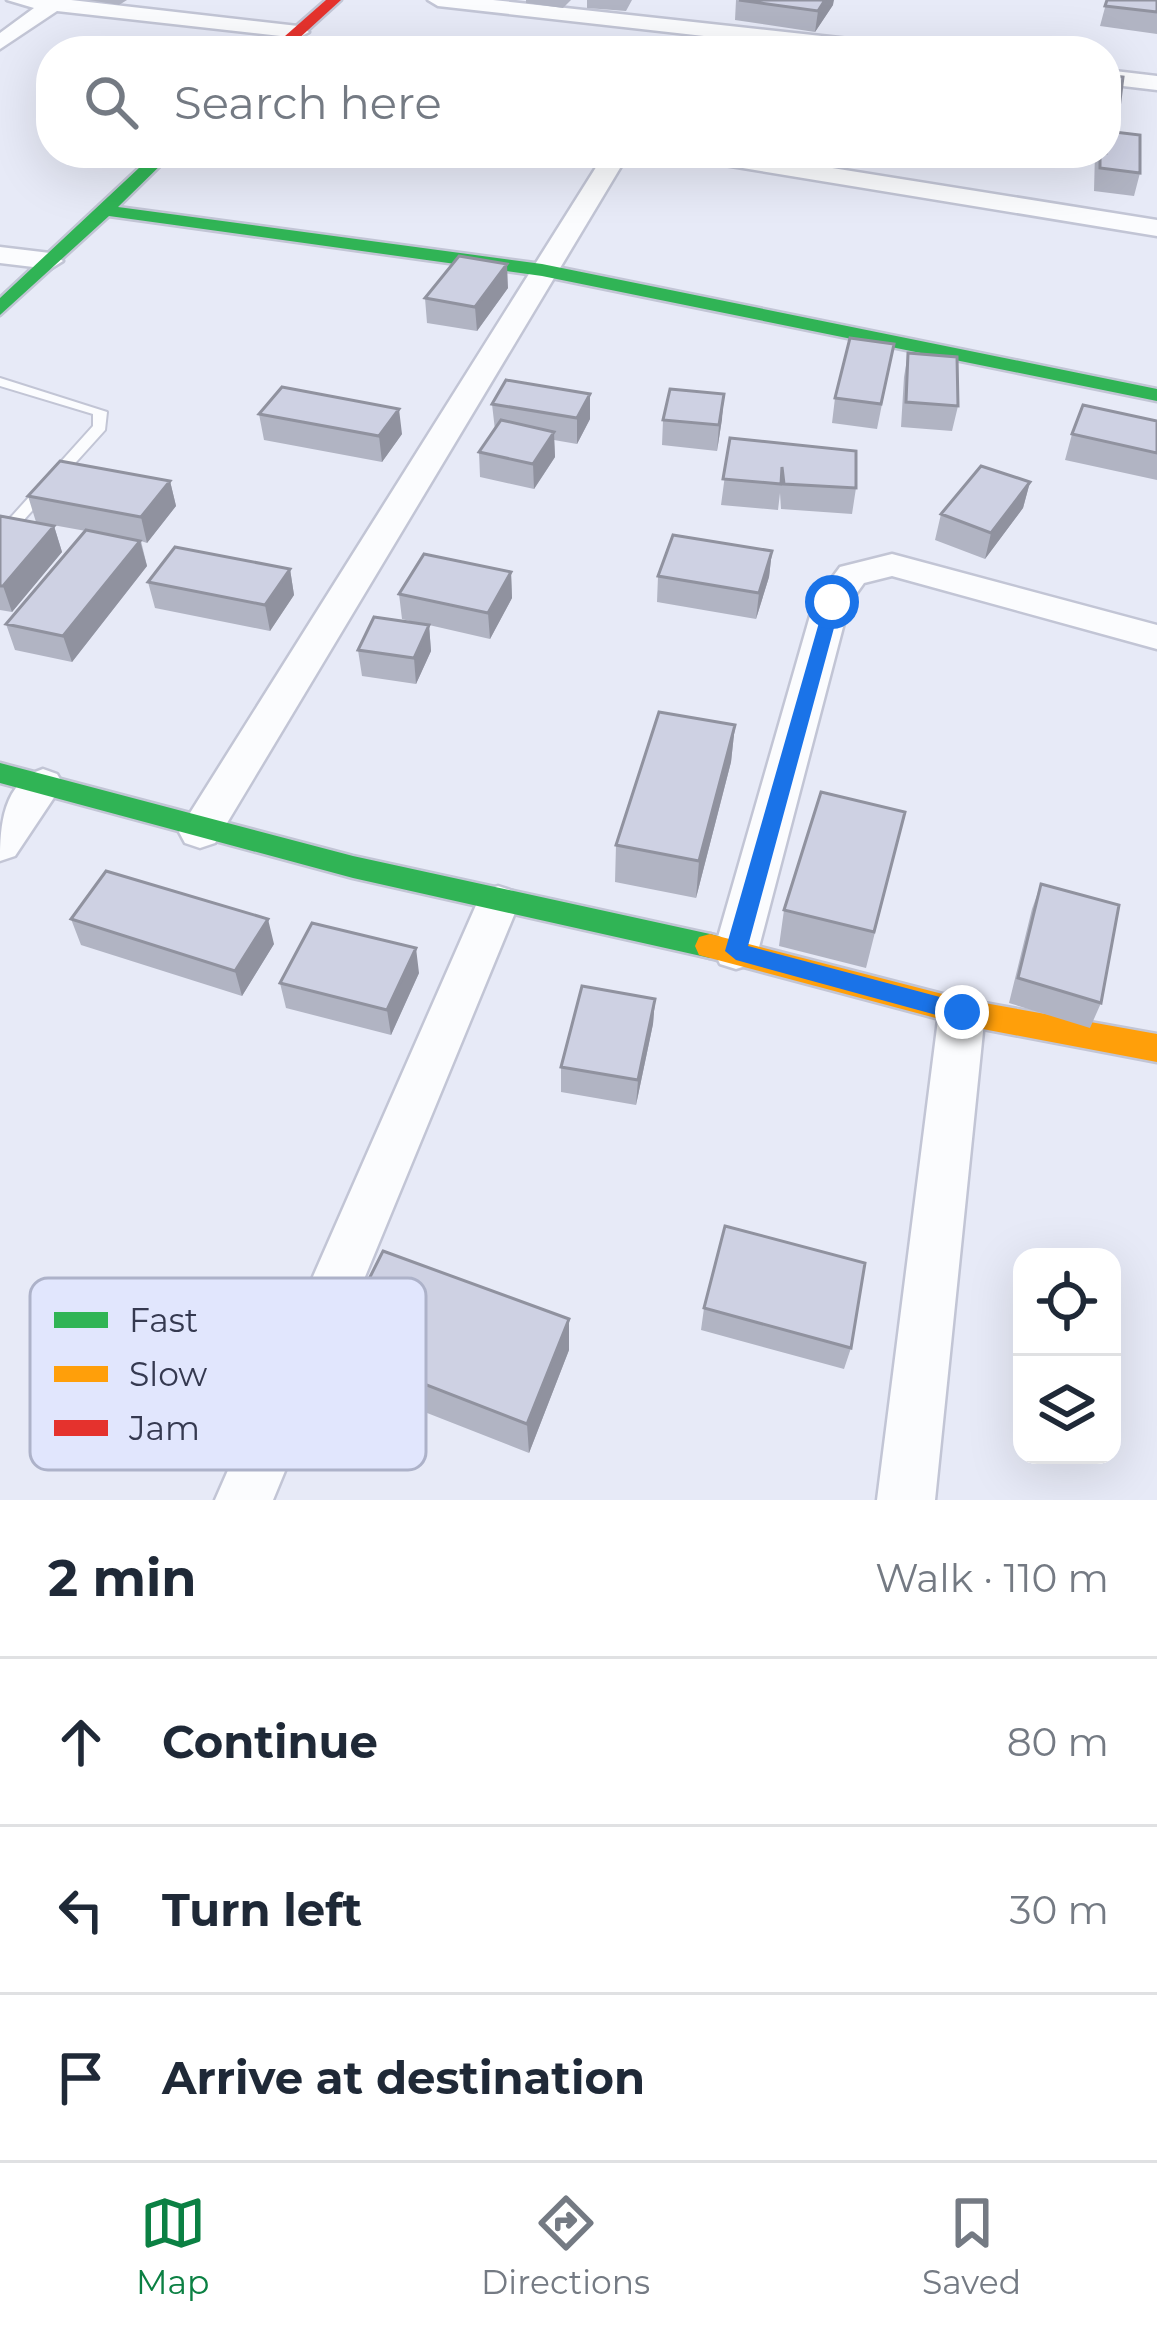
<!DOCTYPE html>
<meta charset="utf-8">
<style>
:root{--surface:#fff;--page:#f2f2f3;--text:#1f2937;--muted:#747a83;--line:#e0e1e3;--accent:#0b8043}
body{margin:0;font-family:Montserrat,sans-serif;background:var(--page);color:var(--text)}
.controls{position:absolute;right:36px;bottom:36px;display:grid;overflow:hidden;border-radius:24px;box-shadow:0 12px 48px #0002}
.controls button{width:108px;height:108px;display:grid;place-items:center;padding:0;border:0;border-bottom:3px solid var(--line);background:var(--surface);color:var(--text);font:60px sans-serif}
.stop{position:absolute;width:36px;height:36px;margin:-27px;border:9px solid #1a73e8;border-radius:50%;background:#fff}
.stop.end{background:#1a73e8;border-color:#fff;box-shadow:0 3px 12px #0008}
.list{margin:0;padding:0;list-style:none}
h2{display:flex;justify-content:space-between;align-items:center;height:156px;margin:0;padding:0 48px;font-size:51px}
h2 small{font-size:39px;font-weight:400;color:var(--muted)}
.list li{display:grid;grid-template-columns:78px 1fr auto;gap:36px;align-items:center;box-sizing:border-box;height:168px;padding:0 48px;border-top:3px solid var(--line)}
.list b{display:block;font-size:45px;white-space:nowrap}
.list em{font-size:39px;font-style:normal;color:var(--muted)}
.icon{flex:none;width:66px;height:66px;fill:none;stroke:currentColor;stroke-width:2;stroke-linecap:round;stroke-linejoin:round}
.map{position:relative;flex:none;width:1157px;height:1500px;overflow:hidden}
.search{position:absolute;background:var(--surface);box-shadow:0 12px 48px #0002;left:36px;right:36px;top:36px;height:132px;display:flex;align-items:center;gap:30px;box-sizing:border-box;padding:0 42px;border-radius:48px;color:var(--muted);font-size:45px}
.sheet{height:660px;background:var(--surface)}
nav{display:flex;justify-content:space-around;align-items:center;box-sizing:border-box;height:168px;border-top:3px solid var(--line);background:var(--surface);font-size:33px;color:var(--muted)}
nav a{display:grid;justify-items:center;gap:6px}
nav .on{color:var(--accent)}
.map>svg:first-child{display:block}
</style>
<div class="map">
<svg width="1157" height="1500" viewBox="0 0 1157 1500">
<rect width="100%" height="100%" fill="#e7eaf7"/>
<g fill="none" stroke-linecap="round" stroke-linejoin="round">
<defs>
<path id="lane" d="M0 378 107 412 105 430 22 522 17 524 9 519 12 516 93 426V414L0 386Z"/>
<path id="street" d="M7 0H71L298 26 309 32 298 38 57 11 0 49V33L34 8Z
M428 0H493L895 44 906 51H837L438 6Z
M1106 70 1157 76V90L1106 84Z
M605 153H629L215 843 200 848 185 843 179 832 185 821Z
M682 153H739L1157 220V236L694 160Z
M0 247 50 253 63 261 50 269 0 263Z
M892 554 1157 625V649L892 576 864 583 849 604 758 951 752 964 736 969 720 964 714 951 814 602 840 567Z
M43 769 57 774 63 784 15 856 0 861C0 825 3 782 43 769Z
M498 886 513 891 519 903 273 1500H215L477 903 483 891Z
M962 993 978 999 985 1012 935 1500H877L939 1012 946 999Z"/>
<path id="fast" d="M155 153H173L118 207 542 264 1157 389V401L542 276 109 216 0 315V298Z
M0 763 353 856 710 934 721 937 725 946 721 955 710 958 353 878 0 783Z"/>
<path id="slow" d="M710 934 962 999 1157 1034V1062L962 1025 710 958 699 955 695 946 699 937Z"/>
<path id="jam" d="M326 0H341L285 51H268Z"/>
</defs>
<!-- lane casing -->
<use href="#lane" stroke="#c2c5d5" stroke-width="4"/>
<!-- street casing -->
<use href="#street" stroke="#c2c5d5" stroke-width="5"/>
<!-- fast casing -->
<use href="#fast" stroke="#c2c5d5" stroke-width="5"/>
<!-- slow casing -->
<use href="#slow" stroke="#c2c5d5" stroke-width="5"/>
<!-- jam casing -->
<use href="#jam" stroke="#c2c5d5" stroke-width="5"/>
<!-- lane -->
<use href="#lane" fill="#fbfcfe" fill-rule="evenodd"/>
<!-- street -->
<use href="#street" fill="#fbfcfe" fill-rule="evenodd"/>
<!-- fast -->
<use href="#fast" fill="#30b455" fill-rule="evenodd"/>
<!-- slow -->
<use href="#slow" fill="#ff9f0a" fill-rule="evenodd"/>
<!-- jam -->
<use href="#jam" fill="#e5322d" fill-rule="evenodd"/>
</g>
<!-- wall -->
<path fill="#b1b4c3" d="M89 0H127L119 5Z
M526 0H571L563 8 526 3Z
M587 0H632L626 11 587 8Z
M736 0 833 5 815 32 735 20Z
M1107 0H1157V34L1100 26Z
M1106 75 1118 116 1114 132 1140 173 1134 196 1094 191 1095 153H1106Z
M794 153H835L831 162 794 157Z
M508 288 477 331 427 323 425 298Z
M894 344 877 429 832 423 835 398Z
M908 353 958 406 952 431 901 427 904 377Z
M590 394V419L577 444 554 440 555 457 534 489 480 477 479 452 495 430 492 404Z
M259 414 402 434 382 462 264 440Z
M722 419 717 451 662 445 663 420Z
M1157 421V480L1065 460 1072 434Z
M730 438 856 488 852 514 781 509 780 493 778 510 721 505Z
M170 481 176 506 147 543 141 541 147 566 72 662 15 650 6 624 86 531 36 522 28 496Z
M1030 482 1023 508 985 559 935 540 941 514Z
M0 516 54 526 62 552 12 612 0 610Z
M772 551 769 577 756 619 657 602 658 576Z
M290 569 294 595 270 631 155 608 148 582Z
M511 572 512 598 490 639 429 625 431 651 416 684 362 676 358 650 421 624 402 619 399 594Z
M735 725 731 762 696 898 615 882 616 845Z
M896 849 866 968 779 946 784 910Z
M1041 884 1101 1003 1090 1028 1009 1003 1032 909Z
M71 919 274 944 242 996 81 945Z
M419 973 391 1035 286 1008 280 983Z
M655 999 653 1024 636 1105 561 1092V1067Z
M704 1308 851 1348 844 1369 701 1330Z
M569 1319V1350L529 1453 343 1380 334 1349Z"/>
<!-- shaded-wall -->
<path fill="#90929f" d="M825 0H834L833 5 815 32 818 11Z
M507 264 508 288 477 331 475 307Z
M590 394V419L577 444V418Z
M724 394 722 419 717 451 719 425Z
M399 409 402 434 382 462 379 436Z
M554 432 555 457 534 489 533 464Z
M170 481 176 506 147 543 141 517Z
M1030 482 1023 508 985 559 991 533Z
M54 526 62 552 12 612 3 586Z
M140 541 147 566 72 662 63 636Z
M772 551 769 577 756 619 759 593Z
M290 569 294 595 270 631 265 605Z
M511 572 512 598 490 639 488 613Z
M429 625 431 651 416 684 414 658Z
M735 725 731 762 696 898 699 861Z
M268 919 274 944 242 996 235 971Z
M416 948 419 973 391 1035 387 1010Z
M655 999 653 1024 636 1105 638 1080Z
M569 1319V1350L529 1453 527 1424Z"/>
<!-- building -->
<path fill="#ced1e3" stroke="#90929f" stroke-width="3" d="M739 0H825L818 11Z
M1107 0H1157V12L1105 6Z
M1106 75 1123 77 1118 116 1106 114Z
M1106 131 1140 135V173L1100 168V153H1106Z
M459 256 507 264 475 307 425 298Z
M850 338 894 344 881 404 835 398Z
M908 353 957 357 958 406 906 402Z
M506 380 590 394 577 418 492 404Z
M282 387 399 409 379 436 259 414Z
M670 389 724 394 719 425 663 420Z
M1083 405 1157 421V453L1072 434Z
M501 420 554 432 533 464 479 452Z
M730 438 856 451V488L784 484 782 467 781 484 723 479Z
M60 461 170 481 141 517 28 496Z
M981 466 1030 482 991 533 941 514Z
M0 516 54 526 3 586H0Z
M86 530 140 541 63 636 6 624Z
M673 535 772 551 759 593 658 576Z
M175 547 290 569 265 605 148 582Z
M424 554 511 572 488 613 399 594Z
M374 617 429 625 414 658 358 650Z
M659 712 735 725 699 861 616 845Z
M821 792 905 812 874 932 784 910Z
M106 871 268 919 235 971 71 919Z
M1041 884 1119 905 1101 1003 1018 978Z
M312 923 416 948 387 1010 280 983Z
M582 986 655 999 638 1080 561 1067Z
M725 1226 865 1263 851 1348 704 1308Z
M383 1251 569 1319 527 1424 334 1349Z"/>
<!-- route -->
<path fill="#1a73e8" d="M826 598 841 602 748 946 970 1005 973 1012 962 1022 736 960 725 951Z"/>
<!-- legend -->
<rect x="30" y="1278" width="396" height="192" rx="18" fill="#e1e6fd" stroke="#adb2c9" stroke-width="3"/>
<rect x="54" y="1312" width="54" height="16" fill="#30b455"/>
<rect x="54" y="1366" width="54" height="16" fill="#ff9f0a"/>
<rect x="54" y="1420" width="54" height="16" fill="#e5322d"/>
<g font-size="33" fill="#353950">
<text x="129" y="1332">Fast</text>
<text x="129" y="1386">Slow</text>
<text x="129" y="1440">Jam</text>
</g>
</svg>
<div class="controls">
<button><svg class="icon" aria-label="locate" viewBox="0 0 24 24"><circle cx="12" cy="12" r="6"/><path d="M12 2v4M12 18v4M2 12h4M18 12h4"/></svg></button>
<button><svg class="icon" aria-label="layers" viewBox="0 0 24 24"><path d="M12 4l9 5-9 5-9-5zM3 14l9 5 9-5"/></svg></button>
</div>
<div class="stop" style="left:832px;top:602px"></div>
<div class="stop end" style="left:962px;top:1012px"></div>
<div class="search"><svg class="icon" aria-label="search" viewBox="0 0 24 24"><circle cx="10" cy="10" r="6"/><path d="M15 15l6 6"/></svg>Search here</div>
</div>
<section class="sheet">
<h2>2 min<small>Walk · 110 m</small></h2>
<ul class="list">
<li><svg class="icon" aria-label="ahead" viewBox="0 0 24 24"><path d="M12 20V5M6 11l6-6 6 6"/></svg><div><b>Continue</b></div><em>80 m</em></li>
<li><svg class="icon" aria-label="left" viewBox="0 0 24 24"><path d="M17 20v-9H6M10 6l-5 5 5 5"/></svg><div><b>Turn left</b></div><em>30 m</em></li>
<li><svg class="icon" aria-label="arrive" viewBox="0 0 24 24"><path d="M6 21V4h12l-3 4 3 4H6"/></svg><div><b>Arrive at destination</b></div></li>
</ul>
</section>
<nav>
<a class="on"><svg class="icon" aria-label="map" viewBox="0 0 24 24"><path d="M3 6l6-2 6 2 6-2v14l-6 2-6-2-6 2zM9 4v14M15 6v14"/></svg>Map</a>
<a><svg class="icon" aria-label="directions" viewBox="0 0 24 24"><path d="M12 3l9 9-9 9-9-9zM9 14v-3h6M13 9l2 2-2 2"/></svg>Directions</a>
<a><svg class="icon" aria-label="saved" viewBox="0 0 24 24"><path d="M7 4h10v16l-5-4-5 4z"/></svg>Saved</a>
</nav>
